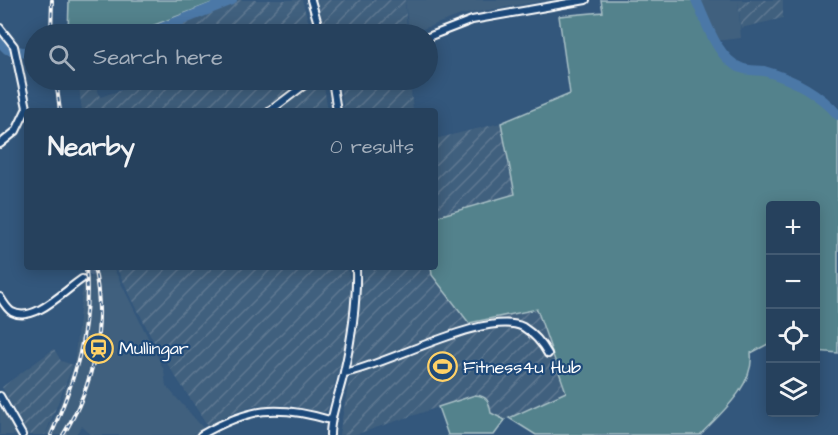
<!DOCTYPE html>
<meta charset="utf-8">
<style>
:root{--surface:#26415d;--page:#324c66;--text:#f1f3f6;--muted:#a4afbc;--line:#425a72}
body{margin:0;font-family:"Architects Daughter",sans-serif;background:var(--page);color:var(--text)}
.controls{position:absolute;right:18px;bottom:18px;display:grid;overflow:hidden;border-radius:6px;box-shadow:0 3px 15px #0003}
.controls button{width:54px;height:54px;display:grid;place-items:center;padding:0;border:0;border-bottom:2px solid var(--line);background:var(--surface);color:var(--text);font:30px sans-serif}
.list{margin:0;padding:0;list-style:none}
h2{display:flex;justify-content:space-between;align-items:center;height:78px;margin:0;padding:0 24px;font-size:26px}
h2 small{font-size:20px;font-weight:400;color:var(--muted)}
.icon{flex:none;width:33px;height:33px;fill:none;stroke:currentColor;stroke-width:2;stroke-linecap:round;stroke-linejoin:round}
.map{position:relative;flex:none;width:838px;height:435px;overflow:hidden}
.search{position:absolute;background:var(--surface);box-shadow:0 3px 15px #0003;left:24px;top:24px;width:414px;height:66px;display:flex;align-items:center;gap:15px;box-sizing:border-box;padding:0 21px;border-radius:33px;color:var(--muted);font-size:22px}
.panel{position:absolute;background:var(--surface);box-shadow:0 3px 15px #0003;left:24px;top:108px;width:414px;height:162px;border-radius:6px}
.map>svg:first-child{display:block}
</style>
<div class="map">
<svg width="838" height="435" viewBox="0 0 838 435">
<defs>
<pattern id="industrial-furrows" width="10" height="10" patternUnits="userSpaceOnUse" patternTransform="scale(1.5)"><rect width="10" height="10" fill="#41607e"/><path d="M-1 1l2-2M0 10L10 0M9 11l2-2" fill="none" stroke="#5e7891"/></pattern>
</defs>
<rect width="100%" height="100%" fill="#33577c"/>
<filter id="ink" filterUnits="userSpaceOnUse"><feTurbulence type="fractalNoise" baseFrequency=".0167" numOctaves="2"/><feDisplacementMap in="SourceGraphic" scale="12" xChannelSelector="R" yChannelSelector="G"/><feConvolveMatrix kernelMatrix="1 2 1 2 8 2 1 2 1" color-interpolation-filters="sRGB"/></filter>
<g filter="url(#ink)">
<!-- built -->
<path fill="#41607e" d="M405 0H548L461 15 409 34Z
M696 0H738L741 38 715 41Z
M105 267H113L164 370 166 386 204 429 192 435H91L82 426 75 435H45L56 414 74 364 83 283Z
M0 399 21 435H0Z"/>
<!-- industrial -->
<path fill="url(#industrial-furrows)" d="M235 0H302L312 34H157Z
M317 0H405L407 34H327Z
M738 0H783V18L741 28Z
M94 80 100 97 144 83 143 80H323L328 111H82L79 87Z
M339 80H410L413 111H344Z
M501 123 515 195 435 217V139Z
M116 267H348L349 278 363 280 362 267H431L432 275 469 323 537 309 566 393 505 420 491 413 488 400 483 396 475 395 354 435H339L352 365 340 364 327 411 322 412 290 405 255 406 231 413 208 426 157 348Z
M54 349 61 361 73 365 45 435H28L2 387Z"/>
<!-- green -->
<path fill="#53828c" stroke="#a9c0c6" stroke-width="1.5" d="M69 0H220L131 34H68Z
M601 0H696C705 19 720 60 741 68 748 71 757 70 764 71 793 79 818 92 838 115V353L816 351V206H770V343L751 353C755 385 720 414 700 435H536L509 418 566 392 537 309 469 323 432 275 431 267H435V217L515 194 501 123 570 94 559 16 603 12Z
M475 395C488 396 489 402 491 413L505 420 494 435H448L438 407Z"/>
<g fill="none" stroke-linecap="round" stroke-linejoin="round">
<!-- river -->
<path stroke="#4c78a7" stroke-width="10" d="M696 0C706 21 717 59 741 68 748 71 757 70 764 71 793 79 818 92 838 115
M147 34 232 0
M0 42 7 49 32 54"/>
<!-- minor-tunnel -->
<path stroke="#527090" stroke-width="6" stroke-dasharray="6 3" stroke-linecap="butt" d="M82 279 100 267"/>
<defs>
<path id="minor" d="M311 0 321 34
M0 28 14 46 27 108 16 131 0 144
M428 37 472 20 586 0
M332 80 337 111
M270 111 311 80
M0 297C3 302 7 309 12 312 34 324 65 290 82 279
M344 373C385 366 487 309 523 327 534 334 542 343 548 354
M0 396 22 435
M201 435C248 408 277 404 330 420
M330 435C330 414 340 393 344 372 352 337 357 303 356 267"/>
</defs>
<!-- minor casing -->
<use href="#minor" stroke="#fff" stroke-width="10"/>
<!-- minor -->
<use href="#minor" stroke="#1f4a7a" stroke-width="6"/>
<defs>
<path id="rail" d="M51 34 52 0
M56 80 60 111
M51 435C76 377 91 332 86 267
M63 435C94 386 107 324 94 267"/>
</defs>
<!-- rail casing -->
<use href="#rail" stroke="#fff" stroke-width="4"/>
<!-- rail -->
<use href="#rail" stroke="#1f4a7a" stroke-width="1.5" stroke-dasharray="4.5" stroke-linecap="butt"/>
</g>
</g>
<!-- icons -->
<defs>
<symbol id="station-ring" viewBox="-11 -11 22 22"><circle r="9.5" fill="#1f4a7a" stroke="#ffd166" stroke-width="1.5"/><path d="M-3-6H3Q5-6 5-4V2Q5 4 3 4L4.5 6H3L1.5 4h-3L-3 6H-4.5L-3 4Q-5 4-5 2V-4Q-5-6-3-6ZM-3.5-4v3h7v-3ZM-3.5 1v1.5H-2V1ZM2 1v1.5H3.5V1Z" fill="#ffd166"/></symbol>
<symbol id="stadium-ring" viewBox="-11 -11 22 22"><circle r="9.5" fill="#1f4a7a" stroke="#ffd166" stroke-width="1.5"/><path d="M0-5a6.5 5 0 1 0 0 10a6.5 5 0 1 0 0-10ZM-3.5-1.8h7v3.6h-7Z" fill="#ffd166"/></symbol>
</defs>
<g fill-rule="evenodd">
<use href="#station-ring" x="82" y="332" width="33" height="33"/>
<use href="#stadium-ring" x="426" y="350" width="33" height="33"/>
</g>
<g text-anchor="middle" dominant-baseline="central" stroke-width="4.5" stroke-linejoin="round" paint-order="stroke">
<!-- poi labels -->
<g font-size="18" fill="#fff" stroke="#1f4a7a" text-anchor="start">
<text x="119" y="348">Mullingar</text>
<text x="463" y="367">Fitness4u Hub</text>
</g>
</g>
</svg>
<div class="controls">
<button>+</button>
<button>−</button>
<button><svg class="icon" aria-label="locate" viewBox="0 0 24 24"><circle cx="12" cy="12" r="6"/><path d="M12 2v4M12 18v4M2 12h4M18 12h4"/></svg></button>
<button><svg class="icon" aria-label="layers" viewBox="0 0 24 24"><path d="M12 4l9 5-9 5-9-5zM3 14l9 5 9-5"/></svg></button>
</div>
<div class="search"><svg class="icon" aria-label="search" viewBox="0 0 24 24"><circle cx="10" cy="10" r="6"/><path d="M15 15l6 6"/></svg>Search here</div>
<section class="panel">
<h2>Nearby<small>0 results</small></h2>
<ul class="list">
</ul>
</section>
</div>
